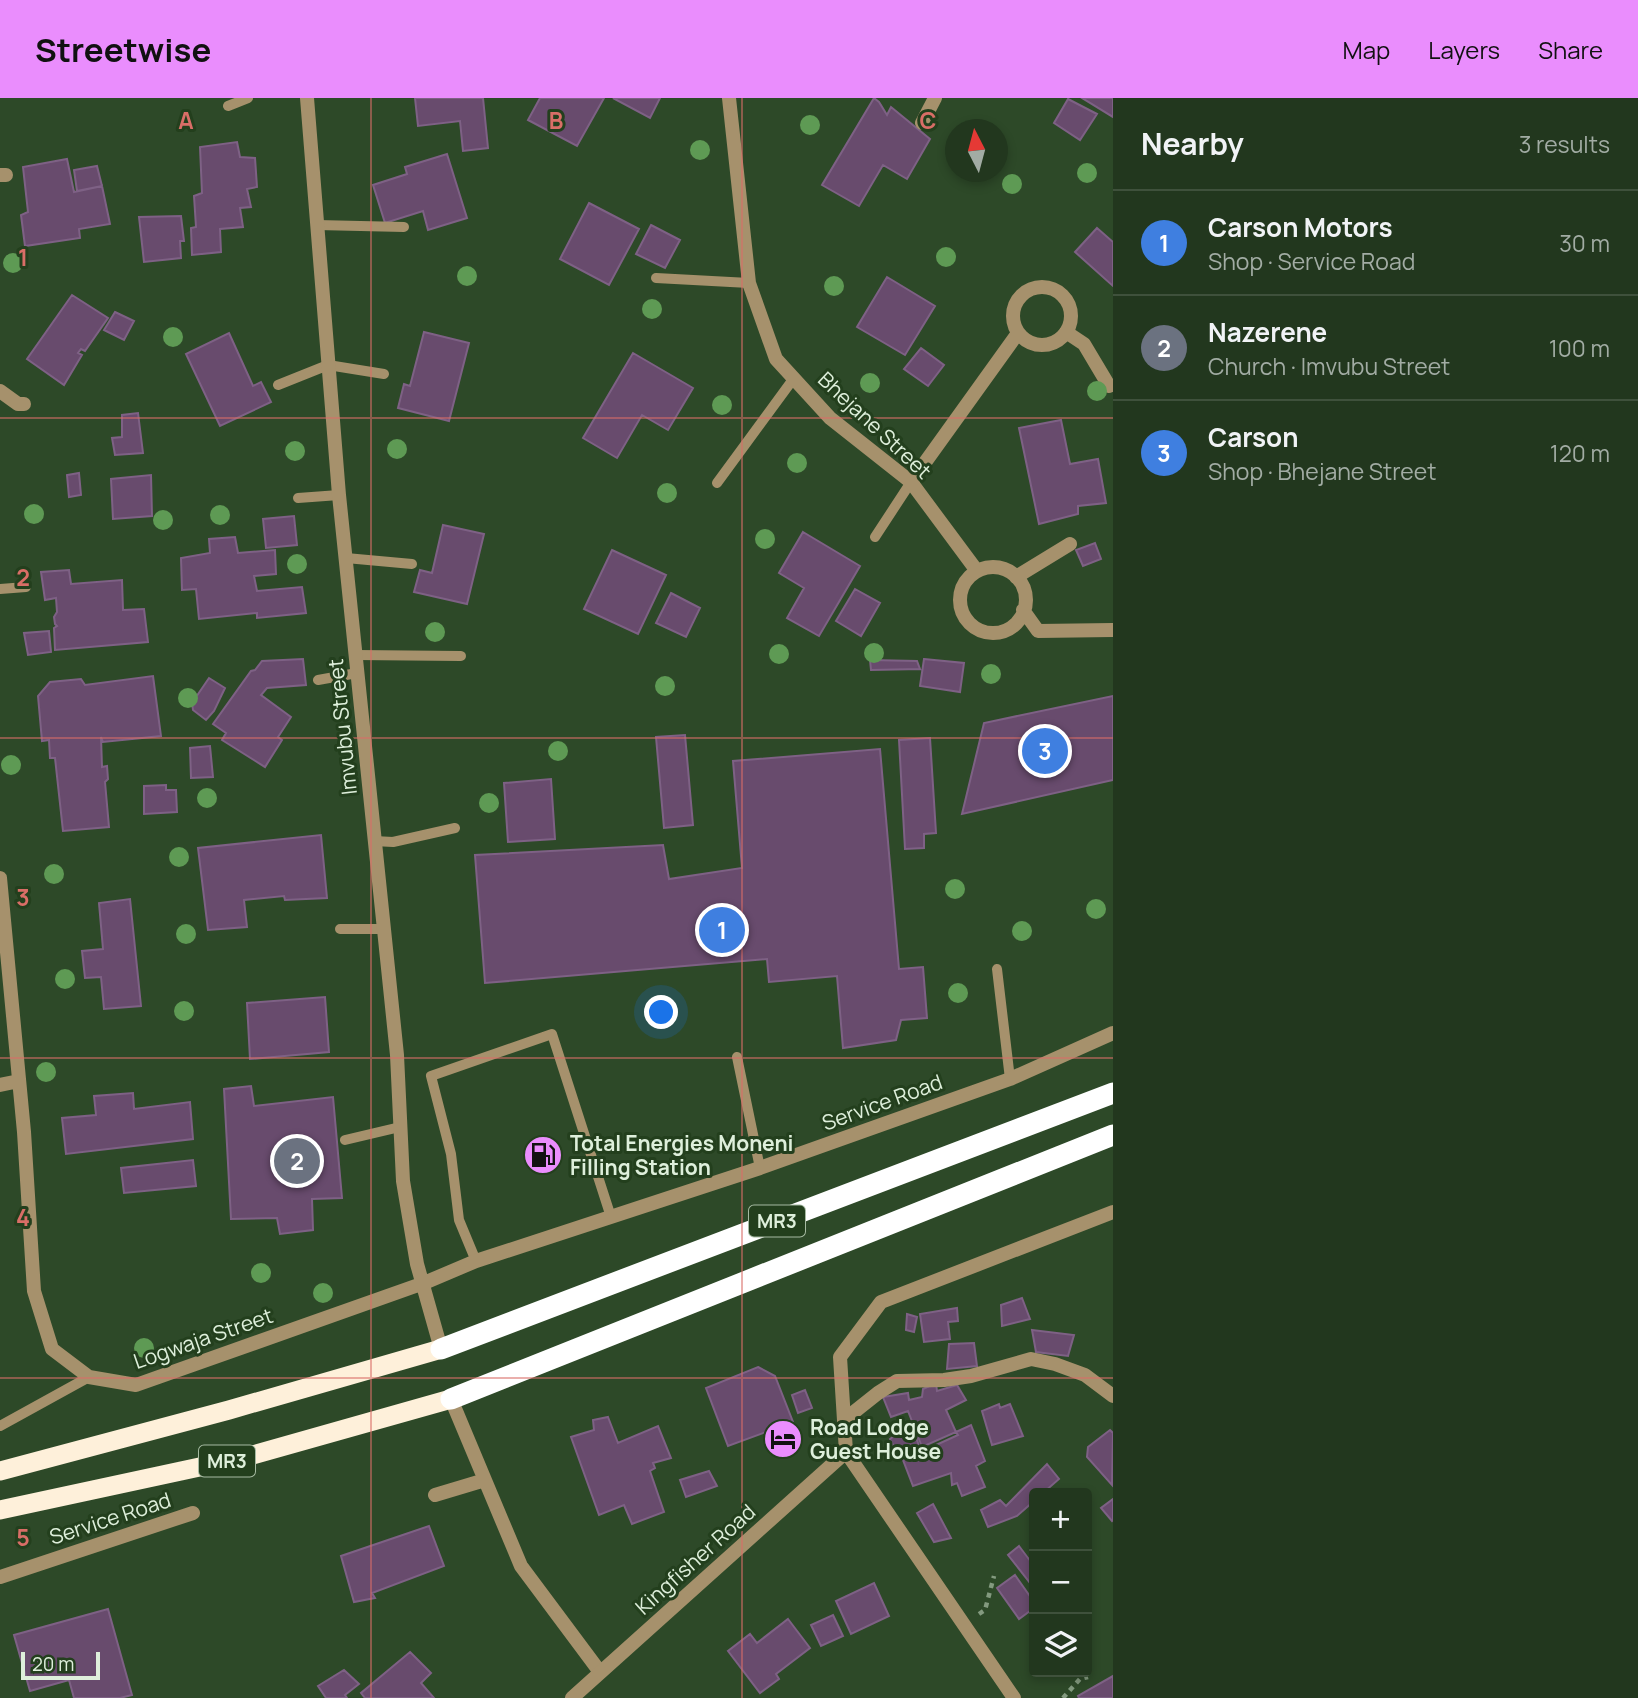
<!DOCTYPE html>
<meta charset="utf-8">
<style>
:root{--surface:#22371e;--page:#2e422b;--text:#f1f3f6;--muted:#a2aca4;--line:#3f513c;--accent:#ea8dfd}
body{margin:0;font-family:Manrope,sans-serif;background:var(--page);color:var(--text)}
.controls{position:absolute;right:21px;bottom:21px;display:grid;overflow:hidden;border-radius:7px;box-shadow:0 4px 10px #0003}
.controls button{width:63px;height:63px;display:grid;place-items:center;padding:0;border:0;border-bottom:2px solid var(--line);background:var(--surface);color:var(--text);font:35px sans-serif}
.compass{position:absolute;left:945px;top:21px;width:63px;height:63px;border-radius:50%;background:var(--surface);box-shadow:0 4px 10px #0003;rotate:354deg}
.scale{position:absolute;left:21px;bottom:18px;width:79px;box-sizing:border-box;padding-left:7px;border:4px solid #deefdb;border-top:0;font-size:19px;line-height:24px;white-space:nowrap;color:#deefdb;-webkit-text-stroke:5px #233f1d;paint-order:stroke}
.you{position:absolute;left:662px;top:915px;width:24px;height:24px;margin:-18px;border:5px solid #fff;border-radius:50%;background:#1a73e8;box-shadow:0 0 0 10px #1a73e833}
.badge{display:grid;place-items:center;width:46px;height:46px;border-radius:50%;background:var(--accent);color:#fff;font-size:23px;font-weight:700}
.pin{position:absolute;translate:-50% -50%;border:4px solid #fff;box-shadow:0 2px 7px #0006}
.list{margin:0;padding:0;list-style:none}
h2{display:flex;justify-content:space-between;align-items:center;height:91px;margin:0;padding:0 28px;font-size:30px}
h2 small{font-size:23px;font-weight:400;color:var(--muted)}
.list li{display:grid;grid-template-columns:46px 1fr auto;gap:21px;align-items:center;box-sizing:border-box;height:105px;padding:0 28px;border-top:2px solid var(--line)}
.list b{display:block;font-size:26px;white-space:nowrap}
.list p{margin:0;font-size:23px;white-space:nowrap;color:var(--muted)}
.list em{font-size:23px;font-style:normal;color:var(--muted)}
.icon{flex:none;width:38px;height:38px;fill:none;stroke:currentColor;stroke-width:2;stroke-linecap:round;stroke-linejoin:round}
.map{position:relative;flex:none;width:1113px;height:1600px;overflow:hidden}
header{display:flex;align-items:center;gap:42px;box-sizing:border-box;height:98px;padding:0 35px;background:var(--accent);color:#111}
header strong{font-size:33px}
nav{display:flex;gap:38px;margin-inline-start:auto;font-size:24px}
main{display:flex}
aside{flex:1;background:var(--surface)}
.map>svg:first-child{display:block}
</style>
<header>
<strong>Streetwise</strong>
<nav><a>Map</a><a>Layers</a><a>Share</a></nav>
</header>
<main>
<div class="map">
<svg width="1113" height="1600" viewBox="0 0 1113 1600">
<rect width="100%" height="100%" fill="#2d4928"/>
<!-- building -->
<path fill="#684b6d" stroke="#7e6185" stroke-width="2" d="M415 0H483L488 50 463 53 460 23 418 28Z
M540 0H604L577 48 528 22Z
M613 0H660L650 20Z
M874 0 879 4 887 17 891 9 930 41 907 81 883 67 859 108 822 87Z
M1082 0H1113V19Z
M1068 1 1097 16 1080 42 1054 25Z
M237 44 240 59 255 60 257 89 247 91 251 109 240 110 243 129 220 131 221 154 192 157 191 130 196 129 194 98 202 95 200 49Z
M447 56 467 120 428 132 423 113 385 125 373 87 407 76 405 69Z
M67 61 74 94 102 88 110 126 79 131 80 140 25 148 21 117 28 114 23 69Z
M97 68 102 88 77 93 74 72Z
M589 105 639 131 609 187 560 161Z
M181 118 184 143H180L181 160 144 164 139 119Z
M651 127 680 142 665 170 636 156Z
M1097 130 1113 144V188L1075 154Z
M887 179 935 208 905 257 857 229Z
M72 197 108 220 85 253 81 251 78 255 82 257 64 287 27 261Z
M115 214 134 223 124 242 104 232Z
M424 234 469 245 449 323 398 310 404 286 410 288Z
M229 235 253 288 261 284 271 304 220 328 186 256Z
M921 250 944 267 928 288 904 271Z
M633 255 693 290 668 332 642 317 617 360 583 340Z
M138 315 143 355 115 357 112 340 122 339V317Z
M1061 322 1070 366 1098 361 1106 405 1078 408V416L1039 426 1019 330Z
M79 375 81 397 69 399 67 377Z
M151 377 152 418 113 421 111 381Z
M294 418 297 447 266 450 263 421Z
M443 427 484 436 467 506 414 494 420 472 432 475Z
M803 434 860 468 819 538 787 520 804 490 779 475Z
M235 439 238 455 275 452 276 476 254 478 257 493 302 489 306 515 257 520V515L199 521 196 491 182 492 181 460 210 455 209 441Z
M1095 445 1101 461 1083 468 1076 452Z
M612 452 666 477 638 536 584 511Z
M69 472 71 486 122 482 123 512 144 511 148 544 55 552 54 530 57 528 55 526 54 519 57 514 56 500 45 502 41 474Z
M855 491 880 505 861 538 836 523Z
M671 495 700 510 686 539 656 525Z
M49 533 51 554 28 557 24 535Z
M303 561 306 587 267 590 261 597 291 619 280 636 278 639 282 642 265 669 222 642 226 635 213 626 251 573 255 572 262 563Z
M924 561 964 565 960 594 920 588Z
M870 562 917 563 920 571 871 572Z
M153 578 161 638 103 644 101 639 102 669 107 668 108 681 105 684 109 729 63 733 55 660H50L49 642 42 643 38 598 50 584 81 581 85 587Z
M209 580 225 590 214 613 206 622 193 612 192 605Z
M1113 598V682L962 716 984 625Z
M685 637 693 727 664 730 656 639Z
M930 640 936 735 924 736V750L905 751 899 642Z
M210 648 213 679 191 680 190 650Z
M880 651 899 871 923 869 927 920 901 922 896 942 843 950 837 878 769 884 767 861 485 885 475 757 663 747 669 781 742 770 733 663Z
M551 681 555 741 508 744 504 685Z
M166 687V692H176L177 714 144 716V688Z
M321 737 327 800 285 802 284 798 244 802 247 829 208 832 198 750Z
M130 801 141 908 104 911 101 879 85 880 82 853 103 851 99 805Z
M325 899 329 954 250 961 247 905Z
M251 988 254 1008 333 999 342 1100 312 1101 313 1132 280 1136 277 1120 231 1121 224 991Z
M133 995 134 1011 190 1004 193 1041 66 1056 62 1020 96 1017 94 998Z
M193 1062 196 1088 124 1095 121 1070Z
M1022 1200 1030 1221 1002 1228 1001 1207Z
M957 1210 958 1223 948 1224 950 1241 924 1244 920 1216Z
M907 1216 917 1219 914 1234 906 1232Z
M1032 1232 1074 1237 1068 1258 1036 1254Z
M974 1245 977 1268 947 1271 949 1246Z
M758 1269 775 1278 793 1324 728 1348 706 1290Z
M936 1285 937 1293 957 1287 966 1302 946 1312 956 1334 922 1349 908 1313 891 1319 883 1299 908 1295 909 1302 922 1299 923 1291Z
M805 1292 812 1310 798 1315 792 1297Z
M999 1306 1000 1310 1010 1306 1023 1338 992 1347 982 1313Z
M608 1319 618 1345 658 1328 671 1360 653 1365 655 1370 650 1373 664 1414 632 1426 624 1407 599 1417 571 1339 594 1332 593 1322Z
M912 1327 920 1351 899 1359 890 1341 894 1338 891 1334Z
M971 1327 985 1363 976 1368 985 1389 962 1398 957 1385 952 1387 951 1375 913 1388 903 1362 958 1337 956 1334Z
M1110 1332 1113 1335 1112 1387 1087 1359 1088 1349Z
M1047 1366 1059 1381 1043 1395H1034V1403L1017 1418 988 1429 981 1412 1000 1402 1006 1408Z
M709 1373 717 1388 686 1399 680 1382Z
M1113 1401V1422L1112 1423 1101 1410Z
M933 1406 951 1440 934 1444 917 1415Z
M429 1428 444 1468 372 1495 375 1500 354 1504 341 1458Z
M1019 1448 1034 1468V1490L1008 1457Z
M1015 1477 1034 1504V1510L1019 1521 997 1490Z
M874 1485 889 1518 851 1536 836 1503Z
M108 1511 132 1597 120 1600H74L69 1582 30 1593 14 1537Z
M833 1517 843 1538 821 1548 811 1527Z
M788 1521 810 1550 776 1576 779 1581 760 1595 728 1553 750 1536 757 1545Z
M410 1554 431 1575 421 1585 434 1600H365L361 1595Z
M344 1572 359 1586 345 1597 347 1600H326L318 1588Z
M1113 1578V1600H1079L1078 1598Z"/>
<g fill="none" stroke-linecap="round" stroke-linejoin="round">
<!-- path -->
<path stroke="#839a7f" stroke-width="4.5" stroke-dasharray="5 5" stroke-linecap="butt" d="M979 1516 985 1512 994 1478
M1063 1600 1080 1581 1088 1579"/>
<!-- service -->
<path stroke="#a6916c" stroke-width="10" d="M228 8 248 0
M317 127 404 129
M656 180 749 185
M278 287 328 267 384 276
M717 385 794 280
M298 400 339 397
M875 439 911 384
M346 460 412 466
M0 491 26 489
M356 557 461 558
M318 582 357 575
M374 743 393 744 455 730
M340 831H383
M997 871 1010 981
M737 959 760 1070
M345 1042 400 1029
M476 1163 459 1122 451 1056 431 978 552 936 611 1119
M0 1328 89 1279"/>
<!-- minor -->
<path stroke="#a6916c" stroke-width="14" d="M307 0 339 397 397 957 403 1083 417 1166 441 1251
M729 0 749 185 776 261 830 320 911 384 977 473
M922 25 935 0
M0 77H6
M1013 218a29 29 0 1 1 58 0a29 29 0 1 1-58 0Z
M1066 234 1084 246 1109 288
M0 293 18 306H24
M911 384 1018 235
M960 502a33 33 0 1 1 66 0a33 33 0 1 1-66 0Z
M1016 479 1070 446
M1023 512 1038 533 1113 532
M0 780 24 1034 34 1193 52 1251 89 1279 136 1287 424 1185 476 1163 760 1070 1010 981 1113 935
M0 987 19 983
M451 1301 521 1468 600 1574
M844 1322 878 1295 897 1283 944 1282 971 1278 1031 1261 1055 1266 1085 1277 1113 1298
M846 1354 1014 1600
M435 1397 485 1382
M0 1479 193 1415"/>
<!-- tertiary -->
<path stroke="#a6916c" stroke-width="14" d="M572 1600 846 1354 840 1259 881 1204 1113 1114"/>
<!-- trunk -->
<path stroke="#fef0da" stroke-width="19" d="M0 1373 229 1312 441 1251
M0 1412 246 1359 451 1301"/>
<!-- motorway -->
<path stroke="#fff" stroke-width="21" d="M441 1251 1113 995
M451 1301 1113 1037"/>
</g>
<!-- trees -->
<g fill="#5e9a54">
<circle cx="810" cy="27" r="10"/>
<circle cx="700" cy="52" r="10"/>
<circle cx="1087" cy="75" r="10"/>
<circle cx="1012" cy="86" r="10"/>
<circle cx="946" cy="159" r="10"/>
<circle cx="13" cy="165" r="10"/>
<circle cx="467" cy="178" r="10"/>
<circle cx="834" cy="188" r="10"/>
<circle cx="652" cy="211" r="10"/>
<circle cx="173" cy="239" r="10"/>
<circle cx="870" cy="285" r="10"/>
<circle cx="1097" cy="293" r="10"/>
<circle cx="722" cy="307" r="10"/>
<circle cx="397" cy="351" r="10"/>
<circle cx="295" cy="353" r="10"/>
<circle cx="797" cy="365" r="10"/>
<circle cx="667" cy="395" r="10"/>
<circle cx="34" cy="416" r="10"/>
<circle cx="220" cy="417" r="10"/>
<circle cx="163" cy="422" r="10"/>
<circle cx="765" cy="441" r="10"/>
<circle cx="297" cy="466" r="10"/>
<circle cx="435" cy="534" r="10"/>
<circle cx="874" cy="555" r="10"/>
<circle cx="779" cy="556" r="10"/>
<circle cx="991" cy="576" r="10"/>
<circle cx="665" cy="588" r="10"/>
<circle cx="188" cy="600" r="10"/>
<circle cx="558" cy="653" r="10"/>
<circle cx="11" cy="667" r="10"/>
<circle cx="207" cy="700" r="10"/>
<circle cx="489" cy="705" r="10"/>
<circle cx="179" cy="759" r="10"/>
<circle cx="54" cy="776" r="10"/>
<circle cx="955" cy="791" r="10"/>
<circle cx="1096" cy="811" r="10"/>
<circle cx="1022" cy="833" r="10"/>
<circle cx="186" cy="836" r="10"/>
<circle cx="65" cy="881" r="10"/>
<circle cx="958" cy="895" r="10"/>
<circle cx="184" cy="913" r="10"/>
<circle cx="46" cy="974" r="10"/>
<circle cx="261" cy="1175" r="10"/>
<circle cx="323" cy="1195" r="10"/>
<circle cx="144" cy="1250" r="10"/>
</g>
<!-- grid -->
<path fill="none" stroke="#d96e67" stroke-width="2" stroke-opacity="0.55" d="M371 0V1600M742 0V1600M0 320H1113M0 640H1113M0 960H1113M0 1280H1113"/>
<!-- icons -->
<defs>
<symbol id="fuel-disc" viewBox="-11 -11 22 22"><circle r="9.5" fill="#ea8dfd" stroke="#233f1d"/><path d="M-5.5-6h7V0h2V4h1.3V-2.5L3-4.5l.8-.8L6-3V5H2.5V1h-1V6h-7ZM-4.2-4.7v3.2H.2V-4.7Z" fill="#111"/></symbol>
<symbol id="hotel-disc" viewBox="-11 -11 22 22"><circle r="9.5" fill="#ea8dfd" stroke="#233f1d"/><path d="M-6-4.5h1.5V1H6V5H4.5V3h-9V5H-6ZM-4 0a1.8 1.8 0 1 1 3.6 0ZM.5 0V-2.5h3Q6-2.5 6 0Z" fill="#111"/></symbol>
</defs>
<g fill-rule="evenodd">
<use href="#fuel-disc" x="521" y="1035" width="44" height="44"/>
<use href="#hotel-disc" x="761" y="1319" width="44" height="44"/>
</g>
<g text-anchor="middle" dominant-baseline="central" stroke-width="6" stroke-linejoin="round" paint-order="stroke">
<!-- shield labels -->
<g fill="#233f1d" stroke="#a6baa2" stroke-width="2">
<rect x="749" y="1107.5" width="56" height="31" rx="5"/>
<rect x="199" y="1347.5" width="56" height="31" rx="5"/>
</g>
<g font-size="19" font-weight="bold" fill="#deefdb">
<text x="777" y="1123">MR3</text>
<text x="227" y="1363">MR3</text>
</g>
<!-- street labels -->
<g font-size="21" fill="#deefdb" stroke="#233f1d">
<text transform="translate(875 327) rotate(43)">Bhejane Street</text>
<text transform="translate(342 629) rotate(-96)">Imvubu Street</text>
<text transform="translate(882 1004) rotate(-20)">Service Road</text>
<text transform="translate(203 1240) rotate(-19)">Logwaja Street</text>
<text transform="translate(110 1420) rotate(-18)">Service Road</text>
<text transform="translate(695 1461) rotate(-42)">Kingfisher Road</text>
</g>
<!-- poi labels -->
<g font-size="21" font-weight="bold" fill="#deefdb" stroke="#233f1d" text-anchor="start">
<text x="570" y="1045">Total Energies Moneni<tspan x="570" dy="24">Filling Station</tspan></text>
<text x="810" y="1329">Road Lodge<tspan x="810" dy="24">Guest House</tspan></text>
</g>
</g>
<g font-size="23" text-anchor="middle" font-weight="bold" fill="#d96e67" stroke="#233f1d" stroke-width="6" stroke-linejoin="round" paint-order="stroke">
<text x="186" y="31">A</text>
<text x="556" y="31">B</text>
<text x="928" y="31">C</text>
<text x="23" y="168">1</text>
<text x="23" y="488">2</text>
<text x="23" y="808">3</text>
<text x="23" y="1128">4</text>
<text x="23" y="1448">5</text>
</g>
</svg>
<div class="controls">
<button>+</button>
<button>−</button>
<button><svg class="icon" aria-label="layers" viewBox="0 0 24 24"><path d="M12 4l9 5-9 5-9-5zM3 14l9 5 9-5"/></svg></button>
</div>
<svg class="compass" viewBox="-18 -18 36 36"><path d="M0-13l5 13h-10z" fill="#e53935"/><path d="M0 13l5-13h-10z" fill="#a2aca4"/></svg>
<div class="scale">20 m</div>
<div class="you"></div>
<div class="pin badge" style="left:722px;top:832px;background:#3f7fe0">1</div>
<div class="pin badge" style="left:297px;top:1063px;background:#6b7280">2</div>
<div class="pin badge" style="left:1045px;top:653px;background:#3f7fe0">3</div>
</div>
<aside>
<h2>Nearby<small>3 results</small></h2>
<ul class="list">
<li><span class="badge" style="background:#3f7fe0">1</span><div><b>Carson Motors</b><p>Shop · Service Road</p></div><em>30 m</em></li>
<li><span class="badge" style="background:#6b7280">2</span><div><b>Nazerene</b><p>Church · Imvubu Street</p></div><em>100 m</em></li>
<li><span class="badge" style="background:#3f7fe0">3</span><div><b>Carson</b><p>Shop · Bhejane Street</p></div><em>120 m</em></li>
</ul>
</aside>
</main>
